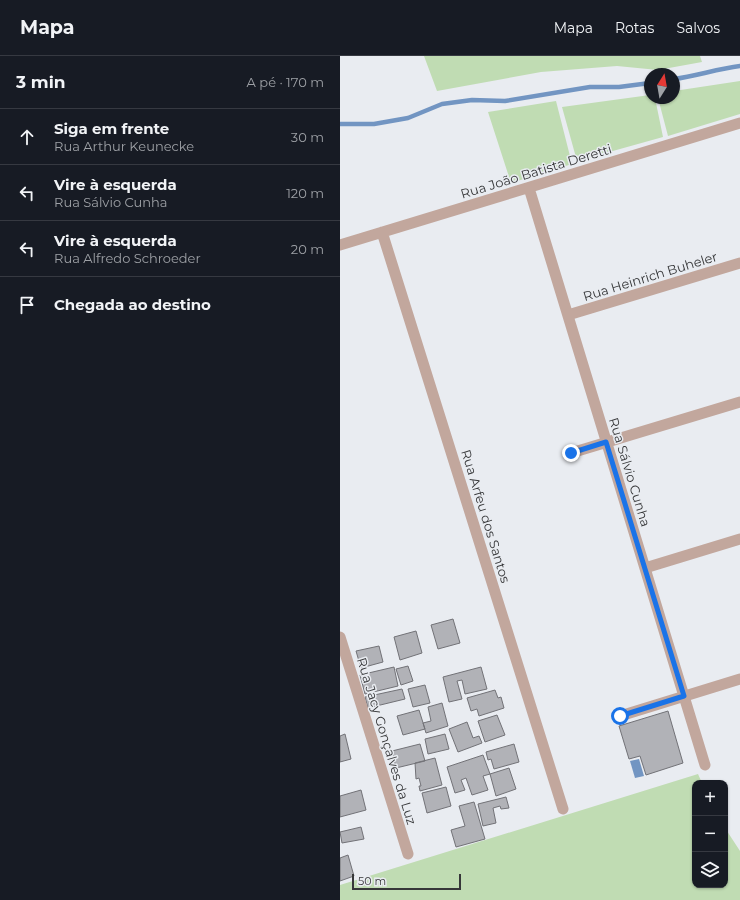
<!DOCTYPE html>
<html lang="pt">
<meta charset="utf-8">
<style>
:root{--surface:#171b24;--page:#242831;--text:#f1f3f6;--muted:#9ea1a6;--line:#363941}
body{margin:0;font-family:Montserrat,sans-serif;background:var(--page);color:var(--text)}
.controls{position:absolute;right:12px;bottom:12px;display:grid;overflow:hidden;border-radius:8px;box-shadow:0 1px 3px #0004}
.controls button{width:36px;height:36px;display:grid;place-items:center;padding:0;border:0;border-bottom:1px solid var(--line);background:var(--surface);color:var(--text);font:20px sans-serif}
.compass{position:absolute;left:304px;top:12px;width:36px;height:36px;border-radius:50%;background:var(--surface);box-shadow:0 1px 3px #0004;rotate:11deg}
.scale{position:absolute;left:12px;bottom:10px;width:109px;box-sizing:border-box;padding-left:4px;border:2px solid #363739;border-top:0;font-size:11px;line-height:14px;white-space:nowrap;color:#363739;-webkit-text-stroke:3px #e9ecf1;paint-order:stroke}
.stop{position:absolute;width:12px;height:12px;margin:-9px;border:3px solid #1a73e8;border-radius:50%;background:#fff}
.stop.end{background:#1a73e8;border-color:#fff;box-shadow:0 1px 4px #0008}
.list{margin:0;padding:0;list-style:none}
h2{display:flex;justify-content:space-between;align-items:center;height:52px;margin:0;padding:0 16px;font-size:17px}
h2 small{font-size:13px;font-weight:400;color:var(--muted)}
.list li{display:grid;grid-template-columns:26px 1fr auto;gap:12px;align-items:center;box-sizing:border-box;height:56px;padding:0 16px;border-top:1px solid var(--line)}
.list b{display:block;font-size:15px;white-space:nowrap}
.list p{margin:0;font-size:13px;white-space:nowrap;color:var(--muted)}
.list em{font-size:13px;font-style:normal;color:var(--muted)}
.icon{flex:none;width:22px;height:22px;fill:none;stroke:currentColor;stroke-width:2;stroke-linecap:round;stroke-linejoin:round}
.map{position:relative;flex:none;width:400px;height:844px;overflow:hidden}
header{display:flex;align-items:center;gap:24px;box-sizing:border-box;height:56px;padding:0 20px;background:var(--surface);border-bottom:1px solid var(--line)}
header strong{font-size:19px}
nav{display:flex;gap:22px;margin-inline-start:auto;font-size:14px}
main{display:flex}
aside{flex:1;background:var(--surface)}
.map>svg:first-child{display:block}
</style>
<header>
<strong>Mapa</strong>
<nav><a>Mapa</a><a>Rotas</a><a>Salvos</a></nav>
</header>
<main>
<aside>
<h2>3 min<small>A pé · 170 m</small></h2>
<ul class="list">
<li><svg class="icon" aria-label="ahead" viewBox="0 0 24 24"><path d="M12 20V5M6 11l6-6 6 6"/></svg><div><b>Siga em frente</b><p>Rua Arthur Keunecke</p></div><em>30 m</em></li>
<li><svg class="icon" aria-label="left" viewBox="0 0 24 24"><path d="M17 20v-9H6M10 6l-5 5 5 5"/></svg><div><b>Vire à esquerda</b><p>Rua Sálvio Cunha</p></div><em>120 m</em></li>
<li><svg class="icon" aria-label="left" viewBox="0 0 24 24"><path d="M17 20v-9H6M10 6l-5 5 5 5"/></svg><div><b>Vire à esquerda</b><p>Rua Alfredo Schroeder</p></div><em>20 m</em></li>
<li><svg class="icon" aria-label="arrive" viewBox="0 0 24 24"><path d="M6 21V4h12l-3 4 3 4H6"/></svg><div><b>Chegada ao destino</b></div></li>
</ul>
</aside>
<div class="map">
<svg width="400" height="844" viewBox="0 0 400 844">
<rect width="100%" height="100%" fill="#e9ecf1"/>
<!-- green -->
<path fill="#c0dcb3" d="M84 0H360L362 6 318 14 277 10 201 16 97 35Z
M400 25V58L328 80 318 42H334V35Z
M310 39V42H315L323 81 237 105 222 51Z
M216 45 232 108 171 127 148 56Z
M358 718 362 727H355V829H385V772L400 795V844H0V829Z"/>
<!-- water -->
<path fill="#7295c2" d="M299 703 304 720 295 722 290 705Z"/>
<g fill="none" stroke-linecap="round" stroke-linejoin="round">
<!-- stream -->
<path stroke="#7295c2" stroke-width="4.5" d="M334 23C356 20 377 13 400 10
M0 68H34L68 62 102 48 132 44 165 45 250 31H279L310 27"/>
</g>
<!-- building -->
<path fill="#b1b2b7" stroke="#727277" d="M113 563 120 587 98 593 91 569Z
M76 575 82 597 60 604 54 581Z
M39 590 43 606 21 612 16 595Z
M68 610 73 625 61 629 56 613Z
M54 611 58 630 25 638 20 619Z
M141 611 147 633 125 638 122 624 117 625 122 643 109 646 103 621Z
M85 629 90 647 73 651 68 633Z
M62 633 65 643 28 652 25 641Z
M155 634 158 642 161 641 164 652 139 660 137 653 131 655 127 642Z
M102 647 108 670 86 677 83 667 91 665 88 651Z
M79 654 85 673 63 679 57 660Z
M328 655 343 707 306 719 300 700 289 703 279 670Z
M157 659 165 679 145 686 138 665Z
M127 666 133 682 139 680 142 687 118 696 109 673Z
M5 678 11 703 0 706V680Z
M105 678 109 693 88 698 85 683Z
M80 688 85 705 56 712 52 695Z
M174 688 179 706 154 713 151 703 148 704 146 696Z
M143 699 150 718 143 720 148 734 132 739 126 722 121 724 125 734 115 737 107 711Z
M95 702 102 729 80 735 79 730H81L79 722 76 723 75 707Z
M169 712 176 733 156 740 150 718Z
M106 731 111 750 87 757 82 737Z
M21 734 26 754 0 761V740Z
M166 741 169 752 161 753 160 750 153 752 156 767 143 770 138 748Z
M134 746 145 783 116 791 111 774 125 770 119 750Z
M21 771 24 783 2 787 0 776Z
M8 799 14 820 0 825V802Z"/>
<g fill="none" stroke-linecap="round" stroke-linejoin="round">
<!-- minor -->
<path stroke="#c2a79d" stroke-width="11" d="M189 132 365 709
M42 176 223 753
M0 189 400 67
M228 259 400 207
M231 397 400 346
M305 512 400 483
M0 581 68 798
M280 660 400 623"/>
</g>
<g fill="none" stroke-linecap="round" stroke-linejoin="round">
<!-- route -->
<path stroke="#1a73e8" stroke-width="5" d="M231 397 266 386 344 640 280 660"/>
</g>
<g text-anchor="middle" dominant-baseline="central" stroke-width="3" stroke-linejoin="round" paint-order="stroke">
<!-- street labels -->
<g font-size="13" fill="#363739" stroke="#e9ecf1">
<text transform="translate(196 115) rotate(-17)">Rua João Batista Deretti</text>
<text transform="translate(310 220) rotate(-17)">Rua Heinrich Buheler</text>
<text transform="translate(290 416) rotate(73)">Rua Sálvio Cunha</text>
<text transform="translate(146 460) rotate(73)">Rua Arfeu dos Santos</text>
<text transform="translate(47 685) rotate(73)">Rua Jacy Gonçalves da Luz</text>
</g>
</g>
</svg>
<div class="controls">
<button>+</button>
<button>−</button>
<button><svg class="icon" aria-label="layers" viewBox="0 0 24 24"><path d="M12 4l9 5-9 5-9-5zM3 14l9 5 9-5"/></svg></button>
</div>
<svg class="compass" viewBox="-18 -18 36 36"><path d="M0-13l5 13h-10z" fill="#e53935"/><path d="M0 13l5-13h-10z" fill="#9ea1a6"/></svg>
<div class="scale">50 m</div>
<div class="stop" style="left:280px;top:660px"></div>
<div class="stop end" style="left:231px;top:397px"></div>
</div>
</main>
